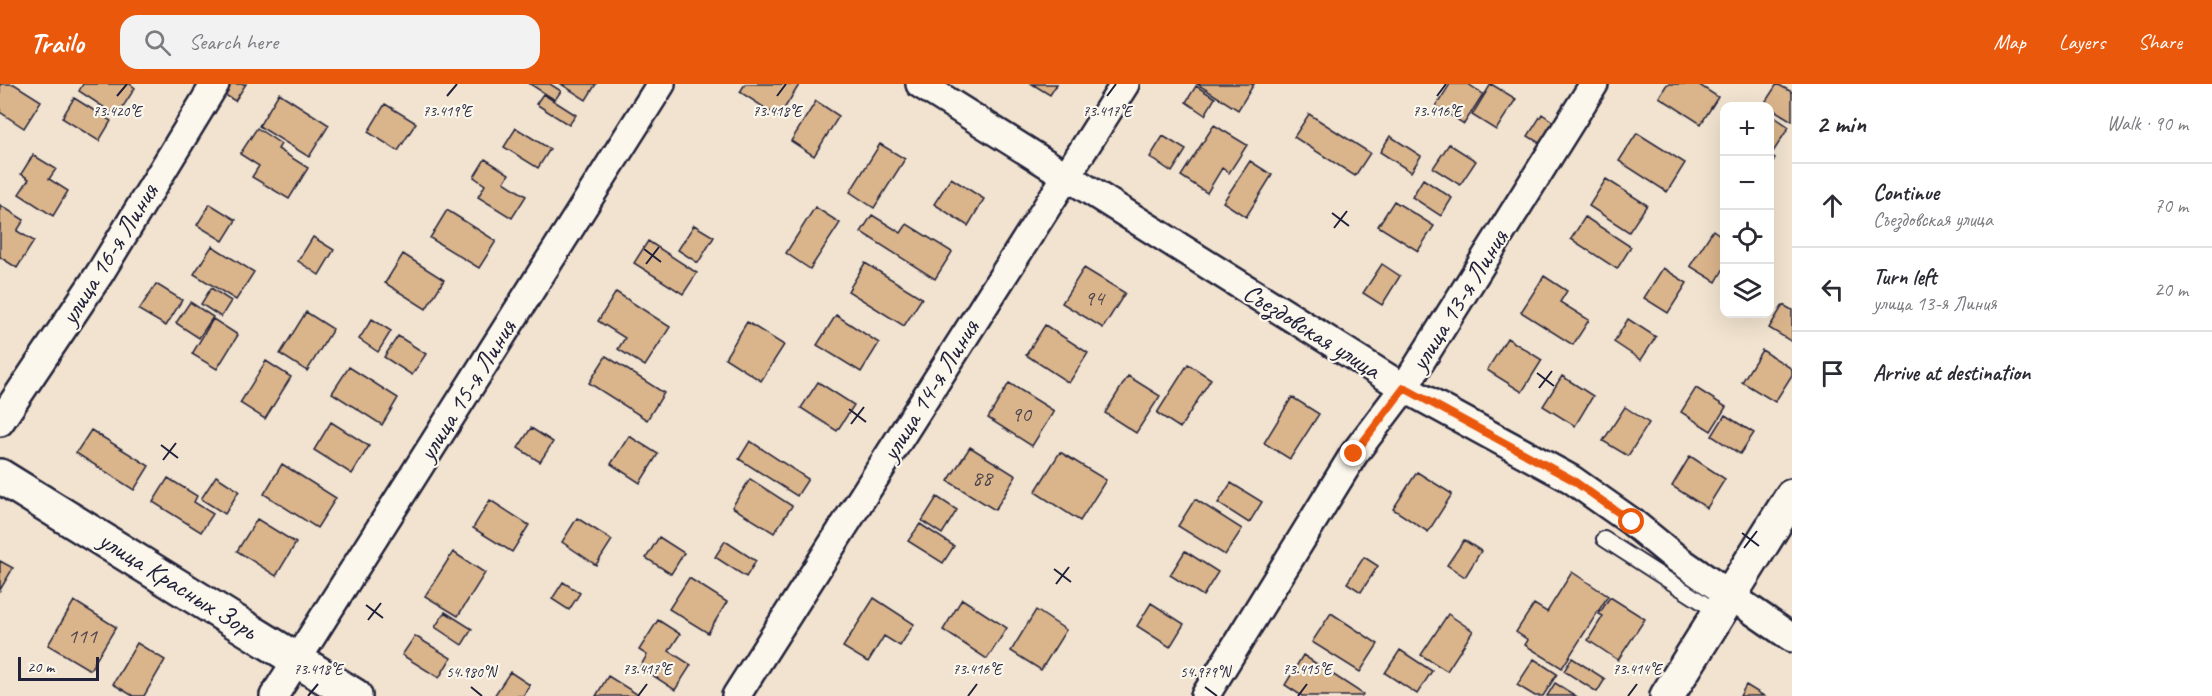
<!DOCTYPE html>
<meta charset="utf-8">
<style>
:root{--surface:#fff;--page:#f2f2f3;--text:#2b2b33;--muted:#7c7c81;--line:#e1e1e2;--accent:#ea580c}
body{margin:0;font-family:Caveat,sans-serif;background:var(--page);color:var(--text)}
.controls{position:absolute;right:18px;top:18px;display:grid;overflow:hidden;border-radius:12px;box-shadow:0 6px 24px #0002}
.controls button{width:54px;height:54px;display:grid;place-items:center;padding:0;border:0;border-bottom:2px solid var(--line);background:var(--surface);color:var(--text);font:30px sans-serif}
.scale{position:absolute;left:18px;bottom:15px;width:81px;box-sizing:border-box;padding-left:6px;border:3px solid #22223b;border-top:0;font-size:16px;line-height:21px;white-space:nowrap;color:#22223b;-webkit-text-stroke:4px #fbf7ec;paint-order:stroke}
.stop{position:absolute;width:18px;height:18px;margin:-14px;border:4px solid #ea580c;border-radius:50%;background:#fff}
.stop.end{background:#ea580c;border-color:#fff;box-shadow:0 2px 6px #0008}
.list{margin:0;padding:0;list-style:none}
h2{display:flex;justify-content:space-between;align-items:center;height:78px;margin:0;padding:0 24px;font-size:26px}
h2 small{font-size:20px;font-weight:400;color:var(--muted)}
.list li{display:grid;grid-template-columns:39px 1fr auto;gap:18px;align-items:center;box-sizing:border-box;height:84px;padding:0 24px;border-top:2px solid var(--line)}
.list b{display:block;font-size:22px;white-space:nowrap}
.list p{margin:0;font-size:20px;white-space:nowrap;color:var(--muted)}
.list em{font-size:20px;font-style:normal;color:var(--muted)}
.icon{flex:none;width:33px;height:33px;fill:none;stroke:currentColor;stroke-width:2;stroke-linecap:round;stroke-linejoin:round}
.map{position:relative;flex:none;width:1792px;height:612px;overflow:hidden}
header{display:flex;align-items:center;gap:36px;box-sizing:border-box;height:84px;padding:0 30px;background:var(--accent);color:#fff}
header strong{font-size:28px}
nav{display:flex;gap:33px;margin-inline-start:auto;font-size:21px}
.search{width:420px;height:54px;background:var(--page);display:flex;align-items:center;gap:15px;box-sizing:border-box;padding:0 21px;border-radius:18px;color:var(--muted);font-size:22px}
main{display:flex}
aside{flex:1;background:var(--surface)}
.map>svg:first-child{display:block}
</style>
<header>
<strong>Trailo</strong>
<div class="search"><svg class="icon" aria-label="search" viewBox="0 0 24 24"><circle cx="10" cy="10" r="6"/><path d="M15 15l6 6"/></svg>Search here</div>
<nav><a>Map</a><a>Layers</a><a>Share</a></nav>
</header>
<main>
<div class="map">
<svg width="1792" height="612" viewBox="0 0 1792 612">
<rect width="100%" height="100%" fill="#f1e3cf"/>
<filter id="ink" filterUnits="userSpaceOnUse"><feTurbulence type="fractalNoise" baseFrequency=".0167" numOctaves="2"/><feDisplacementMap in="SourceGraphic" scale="12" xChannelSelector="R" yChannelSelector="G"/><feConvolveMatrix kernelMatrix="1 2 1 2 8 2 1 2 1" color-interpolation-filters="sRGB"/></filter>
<g filter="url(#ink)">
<!-- building -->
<path fill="#dab48b" stroke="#22223b" stroke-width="1.5" d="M0 0H14L41 17 24 44 0 28Z
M83 0H130L135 4 117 32 79 7Z
M228 0H246L235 17 222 9Z
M530 0H550L561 7 555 16Z
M561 0H596L586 16Z
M745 0H798L799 1 779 33 740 8Z
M1032 0H1057L1050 11Z
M1197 0H1254L1238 26Z
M1450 0H1468L1483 10 1464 40 1436 22Z
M1491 0 1516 15 1496 46 1472 31Z
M1667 0H1698L1718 13 1701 40 1659 13Z
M1777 0 1792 8V37L1764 20Z
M1196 2 1215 14 1205 31 1186 18Z
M279 9 329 41 309 73 259 42Z
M543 10 576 31 569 41 536 20Z
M74 14 111 37 99 57 62 34Z
M816 17 839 32 814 72 791 57Z
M385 20 416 39 398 67 368 48Z
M1309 30 1370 69 1355 92 1294 53Z
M1542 30 1555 39 1541 60 1528 52Z
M1770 30 1789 43 1771 71 1775 74 1770 83Z
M1214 41 1247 61 1229 89 1222 84 1207 109 1181 92Z
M257 44 281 60 278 65 308 84 289 115 252 93 259 82 240 70Z
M516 44 550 65 538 84 504 63Z
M1637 49 1685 79 1667 108 1619 77Z
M1163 52 1186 66 1172 88 1150 73Z
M1390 52 1421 72 1411 88 1380 68Z
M880 60 905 75 874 124 850 108Z
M1449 60 1476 77 1460 101 1433 84Z
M33 71 56 85 49 95 68 107 53 132 19 110 29 95 21 90Z
M485 75 509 90 504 98 526 112 512 134 478 113 485 101 474 93Z
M1250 77 1272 91 1246 133 1223 118Z
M951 94 984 115 968 142 934 120Z
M1423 95 1452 114 1441 132 1412 113Z
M1606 95 1647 121 1629 148 1589 122Z
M1394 117 1434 142 1418 167 1378 142Z
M210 120 236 136 223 157 197 141Z
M0 121 24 136 17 147 34 157 17 184 0 173Z
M815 123 840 139 810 185 786 169Z
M447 126 496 157 479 184 430 154Z
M872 131 901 149 907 140 952 168 935 195 861 148Z
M1585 133 1631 163 1617 185 1571 155Z
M694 141 714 153 698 179 678 166Z
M1713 146 1724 154V184L1716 198 1690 182Z
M313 153 334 166 319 191 298 177Z
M648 157 697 189 683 210 634 179Z
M212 162 254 188 236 216 194 190Z
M403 170 444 196 426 225 385 199Z
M865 179 922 214 904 242 848 207Z
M1382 180 1400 192 1382 221 1363 209Z
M1084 184 1125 209 1103 244 1062 219Z
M1663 184 1687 199 1668 229 1644 214Z
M1544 192 1567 207 1560 218 1589 236 1573 261 1521 228Z
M156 200 182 216 166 242 139 226Z
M211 204 231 217 221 233 201 220Z
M616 208 670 243 645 282 618 265 625 254 598 237Z
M190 218 213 233 199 254 176 239Z
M1783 221 1792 226V258L1769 244Z
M306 228 333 245 307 287 280 270Z
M836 231 879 259 861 288 817 261Z
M213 235 238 251 217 285 192 270Z
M372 235 391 247 378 268 359 255Z
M1628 235 1656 253 1641 276 1614 258Z
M747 238 784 261 761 297 725 274Z
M1045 241 1088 269 1069 299 1026 271Z
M398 252 426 270 412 291 384 273Z
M1507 254 1542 276 1522 308 1487 286Z
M1762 266 1792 285V291L1775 318 1742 298Z
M606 272 664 309 647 336 589 299Z
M266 277 291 293 265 335 240 319Z
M1188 280 1211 295 1180 344 1157 329Z
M349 283 398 314 382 341 332 309Z
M1128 292 1160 312 1136 349 1105 329Z
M1562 292 1593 312 1575 342 1543 322Z
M818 298 854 321 837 347 801 324Z
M1009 299 1054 327 1032 362 988 334Z
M1696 304 1726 323 1711 347 1681 328Z
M1292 313 1319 330 1290 375 1264 359Z
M1625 323 1649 339 1628 372 1603 357Z
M1725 331 1754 349 1740 370 1712 352Z
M331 338 369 362 352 390 314 366Z
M531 344 553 358 540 378 518 364Z
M91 346 149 382 134 406 76 369Z
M629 352 658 370 640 399 611 380Z
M750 357 808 395 797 412 739 375Z
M970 363 1016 392 995 426 948 397Z
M1060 368 1106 396 1080 437 1035 408Z
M1690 372 1725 395 1707 424 1672 402Z
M282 380 336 414 317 444 264 410Z
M1417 388 1452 410 1428 448 1393 425Z
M216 392 239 407 225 430 201 415Z
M168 394 197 412 194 418 213 430 201 448 153 418Z
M750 395 792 422 774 449 732 423Z
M1231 399 1262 418 1249 439 1218 419Z
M937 413 957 426 942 450 922 437Z
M1195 415 1242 445 1225 471 1178 442Z
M490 416 529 441 512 468 473 444Z
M577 434 612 456 596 481 562 458Z
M257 435 296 459 276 492 237 467Z
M920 440 954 462 943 479 908 457Z
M659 453 684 469 671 490 646 474Z
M1464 456 1481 467 1465 493 1447 481Z
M725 457 756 477 746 493 715 473Z
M1185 467 1218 488 1203 512 1170 491Z
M453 468 485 489 458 532 425 512Z
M1364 473 1378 482 1361 508 1347 499Z
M0 477 13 484 0 506Z
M1572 488 1608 512 1562 584 1525 561 1528 556 1516 548 1534 520 1547 528Z
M689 494 727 518 708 549 669 525Z
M563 498 580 509 569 526 552 515Z
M1610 513 1645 535 1618 576 1588 556 1603 532 1599 530Z
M874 514 914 540 900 562 884 552 868 578 843 563Z
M962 515 1007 544 987 575 943 546Z
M74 517 116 543 90 586 48 561Z
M1151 519 1184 540 1170 563 1137 542Z
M1036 526 1066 546 1041 586 1011 567Z
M445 528 472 545 462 561 435 543Z
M1331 529 1378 560 1360 588 1312 558Z
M1448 530 1473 547 1447 587 1421 571Z
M658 536 680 550 669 567 691 581 675 606 640 583 647 571 639 566Z
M415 552 451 574 439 594 402 571Z
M137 559 165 576 144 612H133L113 600Z
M1400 566 1432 587 1417 610 1385 589Z
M1303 571 1363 610 1362 612H1302L1285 601Z
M1572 574 1605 595 1597 608 1564 587Z
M1534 575 1557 590 1543 612H1535L1517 601Z
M510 588 530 601 523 612H494Z
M608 592 640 612H596Z
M1555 599 1576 612H1547Z
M1746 601 1764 612H1740Z"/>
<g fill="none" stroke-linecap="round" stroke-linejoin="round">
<defs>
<path id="service" d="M1604 455 1719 529"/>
<path id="minor" d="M920 0 1404 304 1571 395 1632 438 1676 474 1792 554
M0 338 100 189 215 0
M274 612 661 0
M736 612 1125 0
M1205 612 1354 370 1404 304 1594 0"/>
<path id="tertiary" d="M0 392 355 612"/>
<path id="secondary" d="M1667 612 1792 412"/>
</defs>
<!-- service casing -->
<use href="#service" stroke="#22223b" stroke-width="18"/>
<!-- minor casing -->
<use href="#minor" stroke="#22223b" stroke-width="32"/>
<!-- tertiary casing -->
<use href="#tertiary" stroke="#22223b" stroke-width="38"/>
<!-- secondary casing -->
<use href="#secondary" stroke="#22223b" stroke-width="38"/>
<!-- service -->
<use href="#service" stroke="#fbf7ec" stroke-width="14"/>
<!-- minor -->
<use href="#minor" stroke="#fbf7ec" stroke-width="27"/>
<!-- tertiary -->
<use href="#tertiary" stroke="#fbf7ec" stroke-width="33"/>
<!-- secondary -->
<use href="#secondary" stroke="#fbf7ec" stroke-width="33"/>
</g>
</g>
<g fill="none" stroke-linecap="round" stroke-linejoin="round" filter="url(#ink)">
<!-- route -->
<path stroke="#ea580c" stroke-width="8" d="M1354 370 1404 304 1571 395 1632 438"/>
</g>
<!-- ticks -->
<path fill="none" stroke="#22223b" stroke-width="2" d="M117 12 127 0M447 12 457 0M777 12 786 0M1107 12 1116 0M1437 12 1446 0M1332 129 1349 142M1334 144 1347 127M644 165 661 178M646 180 659 163M1537 289 1554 302M1539 304 1552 287M849 325 866 338M851 340 864 323M161 361 178 374M163 376 176 359M1742 449 1759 462M1744 464 1757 447M1054 485 1071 498M1056 500 1069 483M366 521 383 534M368 536 381 519M471 603 482 612M1205 603 1217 612M308 612 318 600M638 612 647 600M968 612 977 600M1298 612 1307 600M1628 612 1637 600"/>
<g text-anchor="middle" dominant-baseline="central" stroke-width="4.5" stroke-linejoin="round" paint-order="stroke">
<!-- number labels -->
<g font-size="22" fill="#50464f">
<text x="1094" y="214">94</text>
<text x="1021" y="330">90</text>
<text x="982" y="394">88</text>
<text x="82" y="552">111</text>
</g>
<!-- street labels -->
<g font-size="26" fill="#22223b" stroke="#fbf7ec">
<text transform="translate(109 170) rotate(-58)">улица 16-я Линия</text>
<text transform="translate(1459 216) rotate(-58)">улица 13-я Линия</text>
<text transform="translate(1312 247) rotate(32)">Съездовская улица</text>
<text transform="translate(467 306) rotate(-58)">улица 15-я Линия</text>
<text transform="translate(930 306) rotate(-58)">улица 14-я Линия</text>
<text transform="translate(178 501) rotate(32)">улица Красных Зорь</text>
</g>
</g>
<g font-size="15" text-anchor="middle" fill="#22223b" stroke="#fbf7ec" stroke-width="4.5" stroke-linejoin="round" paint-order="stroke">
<text x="1437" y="32">73.416°E</text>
<text x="117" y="32">73.420°E</text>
<text x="447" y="32">73.419°E</text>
<text x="777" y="32">73.418°E</text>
<text x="1107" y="32">73.417°E</text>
<text x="318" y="590">73.418°E</text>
<text x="647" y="590">73.417°E</text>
<text x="977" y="590">73.416°E</text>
<text x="1307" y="590">73.415°E</text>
<text x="1637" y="590">73.414°E</text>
<text x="471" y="593">54.980°N</text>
<text x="1205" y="593">54.979°N</text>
</g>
</svg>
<div class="controls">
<button>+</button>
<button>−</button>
<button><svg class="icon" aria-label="locate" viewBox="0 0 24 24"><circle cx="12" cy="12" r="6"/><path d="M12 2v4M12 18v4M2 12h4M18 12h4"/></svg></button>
<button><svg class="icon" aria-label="layers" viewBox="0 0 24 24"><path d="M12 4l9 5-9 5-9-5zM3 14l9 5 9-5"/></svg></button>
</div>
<div class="scale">20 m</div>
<div class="stop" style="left:1632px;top:438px"></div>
<div class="stop end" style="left:1354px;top:370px"></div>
</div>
<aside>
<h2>2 min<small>Walk · 90 m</small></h2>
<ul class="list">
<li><svg class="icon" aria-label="ahead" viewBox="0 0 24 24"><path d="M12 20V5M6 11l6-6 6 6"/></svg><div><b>Continue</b><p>Съездовская улица</p></div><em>70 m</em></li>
<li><svg class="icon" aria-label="left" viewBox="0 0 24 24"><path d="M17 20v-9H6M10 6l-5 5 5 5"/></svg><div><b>Turn left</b><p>улица 13-я Линия</p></div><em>20 m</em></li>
<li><svg class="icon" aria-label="arrive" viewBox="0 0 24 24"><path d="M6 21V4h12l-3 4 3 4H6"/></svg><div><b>Arrive at destination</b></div></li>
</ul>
</aside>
</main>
